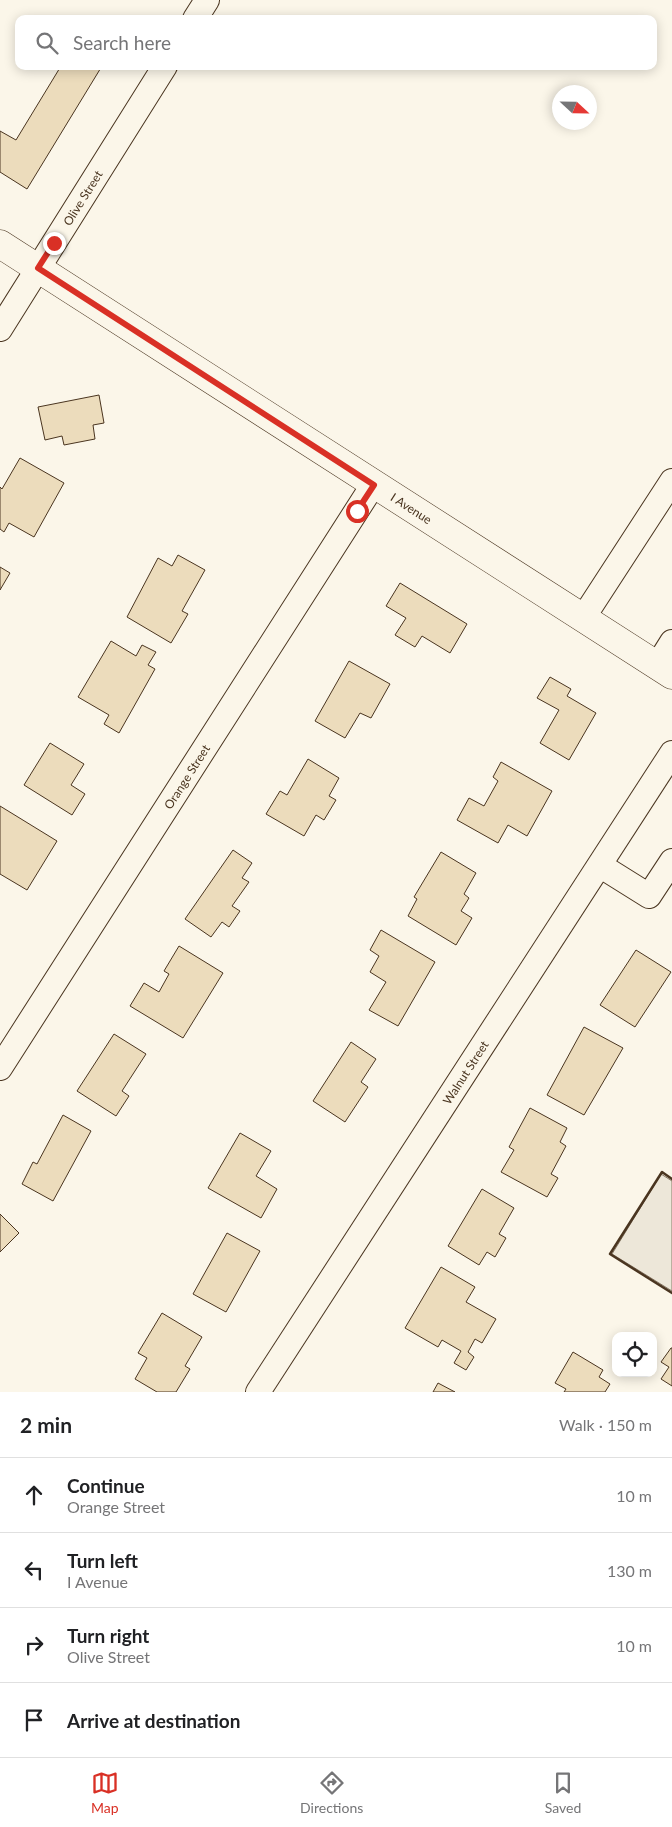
<!DOCTYPE html>
<meta charset="utf-8">
<style>
:root{--surface:#fff;--page:#f2f2f2;--text:#202124;--muted:#757577;--line:#e0e0e0;--accent:#d93025}
body{margin:0;font-family:Lato,sans-serif;background:var(--page);color:var(--text)}
.controls{position:absolute;right:15px;bottom:15px;display:grid;overflow:hidden;border-radius:10px;box-shadow:0 2px 12px #0003}
.controls button{width:45px;height:45px;display:grid;place-items:center;padding:0;border:0;border-bottom:1px solid var(--line);background:var(--surface);color:var(--text);font:25px sans-serif}
.compass{position:absolute;left:552px;top:85px;width:45px;height:45px;border-radius:50%;background:var(--surface);box-shadow:0 2px 12px #0003;rotate:112deg}
.stop{position:absolute;width:15px;height:15px;margin:-11px;border:4px solid #d93025;border-radius:50%;background:#fff}
.stop.end{background:#d93025;border-color:#fff;box-shadow:0 1px 5px #0008}
.list{margin:0;padding:0;list-style:none}
h2{display:flex;justify-content:space-between;align-items:center;height:65px;margin:0;padding:0 20px;font-size:21px}
h2 small{font-size:16px;font-weight:400;color:var(--muted)}
.list li{display:grid;grid-template-columns:32px 1fr auto;gap:15px;align-items:center;box-sizing:border-box;height:75px;padding:0 20px;border-top:1px solid var(--line)}
.list b{display:block;font-size:19px;white-space:nowrap}
.list p{margin:0;font-size:16px;white-space:nowrap;color:var(--muted)}
.list em{font-size:16px;font-style:normal;color:var(--muted)}
.icon{flex:none;width:28px;height:28px;fill:none;stroke:currentColor;stroke-width:2;stroke-linecap:round;stroke-linejoin:round}
.map{position:relative;flex:none;width:672px;height:1392px;overflow:hidden}
.search{position:absolute;background:var(--surface);box-shadow:0 2px 12px #0003;left:15px;right:15px;top:15px;height:55px;display:flex;align-items:center;gap:12px;box-sizing:border-box;padding:0 18px;border-radius:10px;color:var(--muted);font-size:19px}
.sheet{height:365px;background:var(--surface)}
nav{display:flex;justify-content:space-around;align-items:center;box-sizing:border-box;height:70px;border-top:1px solid var(--line);background:var(--surface);font-size:14px;color:var(--muted)}
nav a{display:grid;justify-items:center;gap:2px}
nav .on{color:var(--accent)}
.map>svg:first-child{display:block}
</style>
<div class="map">
<svg width="672" height="1392" viewBox="0 0 672 1392">
<rect width="100%" height="100%" fill="#fbf6e9"/>
<!-- parking -->
<path fill="#ede7d9" stroke="#887966" d="M661 1174 672 1181V1291L612 1254Z"/>
<!-- building -->
<path fill="#ecdcbc" stroke="#4a3520" d="M61 66H102L27 189 0 172V131L16 140Z
M99 395 104 423 93 425 95 439 64 445 62 436 45 440 38 407Z
M20 458 64 483 34 537 9 523 4 532 0 529V487L2 489Z
M178 555 205 570 182 611 188 614 171 643 127 617 158 558 172 566Z
M0 567 10 573 0 590Z
M400 583 467 624 450 653 422 636 415 647 395 635 406 618 386 606Z
M111 641 136 656 142 645 156 652 148 665 155 669 119 733 104 724 109 715 78 697Z
M349 661 390 684 371 718 360 713 345 738 315 721Z
M550 677 571 689 567 696 596 713 569 760 540 743 559 710 537 698Z
M50 743 84 764 71 785 85 794 72 815 24 785Z
M308 759 339 778 329 796 336 800 324 820 316 815 304 836 266 814 280 791 287 795Z
M501 762 552 791 527 836 508 825 498 843 457 820 469 798 484 806 498 781 493 777Z
M0 806 57 841 27 890 0 874Z
M233 850 252 863 242 878 249 882 232 906 240 911 229 927 222 922 211 937 185 919Z
M441 852 476 873 464 894 469 898 461 911 472 918 456 945 408 916 417 899 414 897Z
M381 930 435 962 398 1026 369 1010 386 982 370 972 379 956 370 950Z
M179 946 223 973 183 1038 130 1006 144 983 159 992 169 974 164 971Z
M636 950 671 972 635 1027 600 1005Z
M584 1027 623 1048 584 1115 547 1095Z
M114 1034 146 1054 122 1091 129 1096 116 1116 77 1091Z
M351 1042 376 1059 361 1082 368 1087 345 1122 313 1101Z
M530 1108 567 1128 560 1142 566 1146 551 1174 558 1178 547 1197 501 1172 514 1150 509 1147Z
M63 1115 91 1131 53 1201 22 1184 33 1162 37 1164Z
M240 1133 271 1151 256 1176 277 1189 261 1218 208 1188Z
M482 1189 514 1208 499 1234 506 1238 495 1257 487 1252 479 1265 448 1246Z
M0 1214 19 1233 0 1252Z
M227 1233 260 1251 226 1312 193 1294Z
M441 1267 475 1287 466 1302 496 1319 482 1343 475 1339 468 1352 474 1357 466 1370 454 1363 461 1351 442 1340 438 1347 405 1328Z
M162 1313 202 1337 185 1366 190 1369 176 1392H157L135 1379 147 1358 138 1353Z
M671 1348H672V1386L661 1379 669 1367 661 1362Z
M573 1352 603 1370 599 1377 610 1384 605 1392H564L566 1389 555 1383Z
M438 1383 455 1392H433Z"/>
<g fill="none" stroke-linecap="round" stroke-linejoin="round">
<defs>
<g id="minor">
<path d="M195 19 207 0"/>
<path id="s1" d="M0 329 165 66"/>
<path d="M583 618 672 481"/>
<path d="M657 666 672 642"/>
<path d="M601 866 649 896 672 861"/>
<path id="s2" d="M0 1068 373 485"/>
<path id="s3" d="M258 1392 672 753"/>
</g>
<g id="major">
<path id="s4" d="M0 244 672 675"/>
</g>
</defs>
<!-- minor casing -->
<use href="#minor" stroke="#4a3520" stroke-width="26"/>
<!-- major casing -->
<use href="#major" stroke="#4a3520" stroke-width="29"/>
<!-- minor -->
<use href="#minor" stroke="#fbf6e9" stroke-width="24"/>
<!-- major -->
<use href="#major" stroke="#fbf6e9" stroke-width="28"/>
<!-- wall -->
<path stroke="#4a3520" stroke-width="2.5" d="M672 1179 662 1172 610 1254 672 1293"/>
</g>
<g fill="none" stroke-linecap="round" stroke-linejoin="round">
<!-- route -->
<path stroke="#d93025" stroke-width="6" d="M54 243 38 268 374 485 357 511"/>
</g>
<g text-anchor="middle" dominant-baseline="central" stroke-width="4" stroke-linejoin="round" paint-order="stroke">
<!-- street labels -->
<g font-size="12" fill="#4a3520" stroke="#fbf6e9">
<text stroke="none"><textPath href="#s1" startOffset="155">Olive Street</textPath></text>
<text stroke="none"><textPath href="#s4" startOffset="489">I Avenue</textPath></text>
<text stroke="none"><textPath href="#s2" startOffset="346">Orange Street</textPath></text>
<text stroke="none"><textPath href="#s3" startOffset="381">Walnut Street</textPath></text>
</g>
</g>
</svg>
<div class="controls">
<button><svg class="icon" aria-label="locate" viewBox="0 0 24 24"><circle cx="12" cy="12" r="6"/><path d="M12 2v4M12 18v4M2 12h4M18 12h4"/></svg></button>
</div>
<svg class="compass" viewBox="-18 -18 36 36"><path d="M0-13l5 13h-10z" fill="#e53935"/><path d="M0 13l5-13h-10z" fill="#757577"/></svg>
<div class="stop" style="left:357px;top:511px"></div>
<div class="stop end" style="left:54px;top:243px"></div>
<div class="search"><svg class="icon" aria-label="search" viewBox="0 0 24 24"><circle cx="10" cy="10" r="6"/><path d="M15 15l6 6"/></svg>Search here</div>
</div>
<section class="sheet">
<h2>2 min<small>Walk · 150 m</small></h2>
<ul class="list">
<li><svg class="icon" aria-label="ahead" viewBox="0 0 24 24"><path d="M12 20V5M6 11l6-6 6 6"/></svg><div><b>Continue</b><p>Orange Street</p></div><em>10 m</em></li>
<li><svg class="icon" aria-label="left" viewBox="0 0 24 24"><path d="M17 20v-9H6M10 6l-5 5 5 5"/></svg><div><b>Turn left</b><p>I Avenue</p></div><em>130 m</em></li>
<li><svg class="icon" aria-label="right" viewBox="0 0 24 24"><path d="M7 20v-9h11M14 6l5 5-5 5"/></svg><div><b>Turn right</b><p>Olive Street</p></div><em>10 m</em></li>
<li><svg class="icon" aria-label="arrive" viewBox="0 0 24 24"><path d="M6 21V4h12l-3 4 3 4H6"/></svg><div><b>Arrive at destination</b></div></li>
</ul>
</section>
<nav>
<a class="on"><svg class="icon" aria-label="map" viewBox="0 0 24 24"><path d="M3 6l6-2 6 2 6-2v14l-6 2-6-2-6 2zM9 4v14M15 6v14"/></svg>Map</a>
<a><svg class="icon" aria-label="directions" viewBox="0 0 24 24"><path d="M12 3l9 9-9 9-9-9zM9 14v-3h6M13 9l2 2-2 2"/></svg>Directions</a>
<a><svg class="icon" aria-label="saved" viewBox="0 0 24 24"><path d="M7 4h10v16l-5-4-5 4z"/></svg>Saved</a>
</nav>
